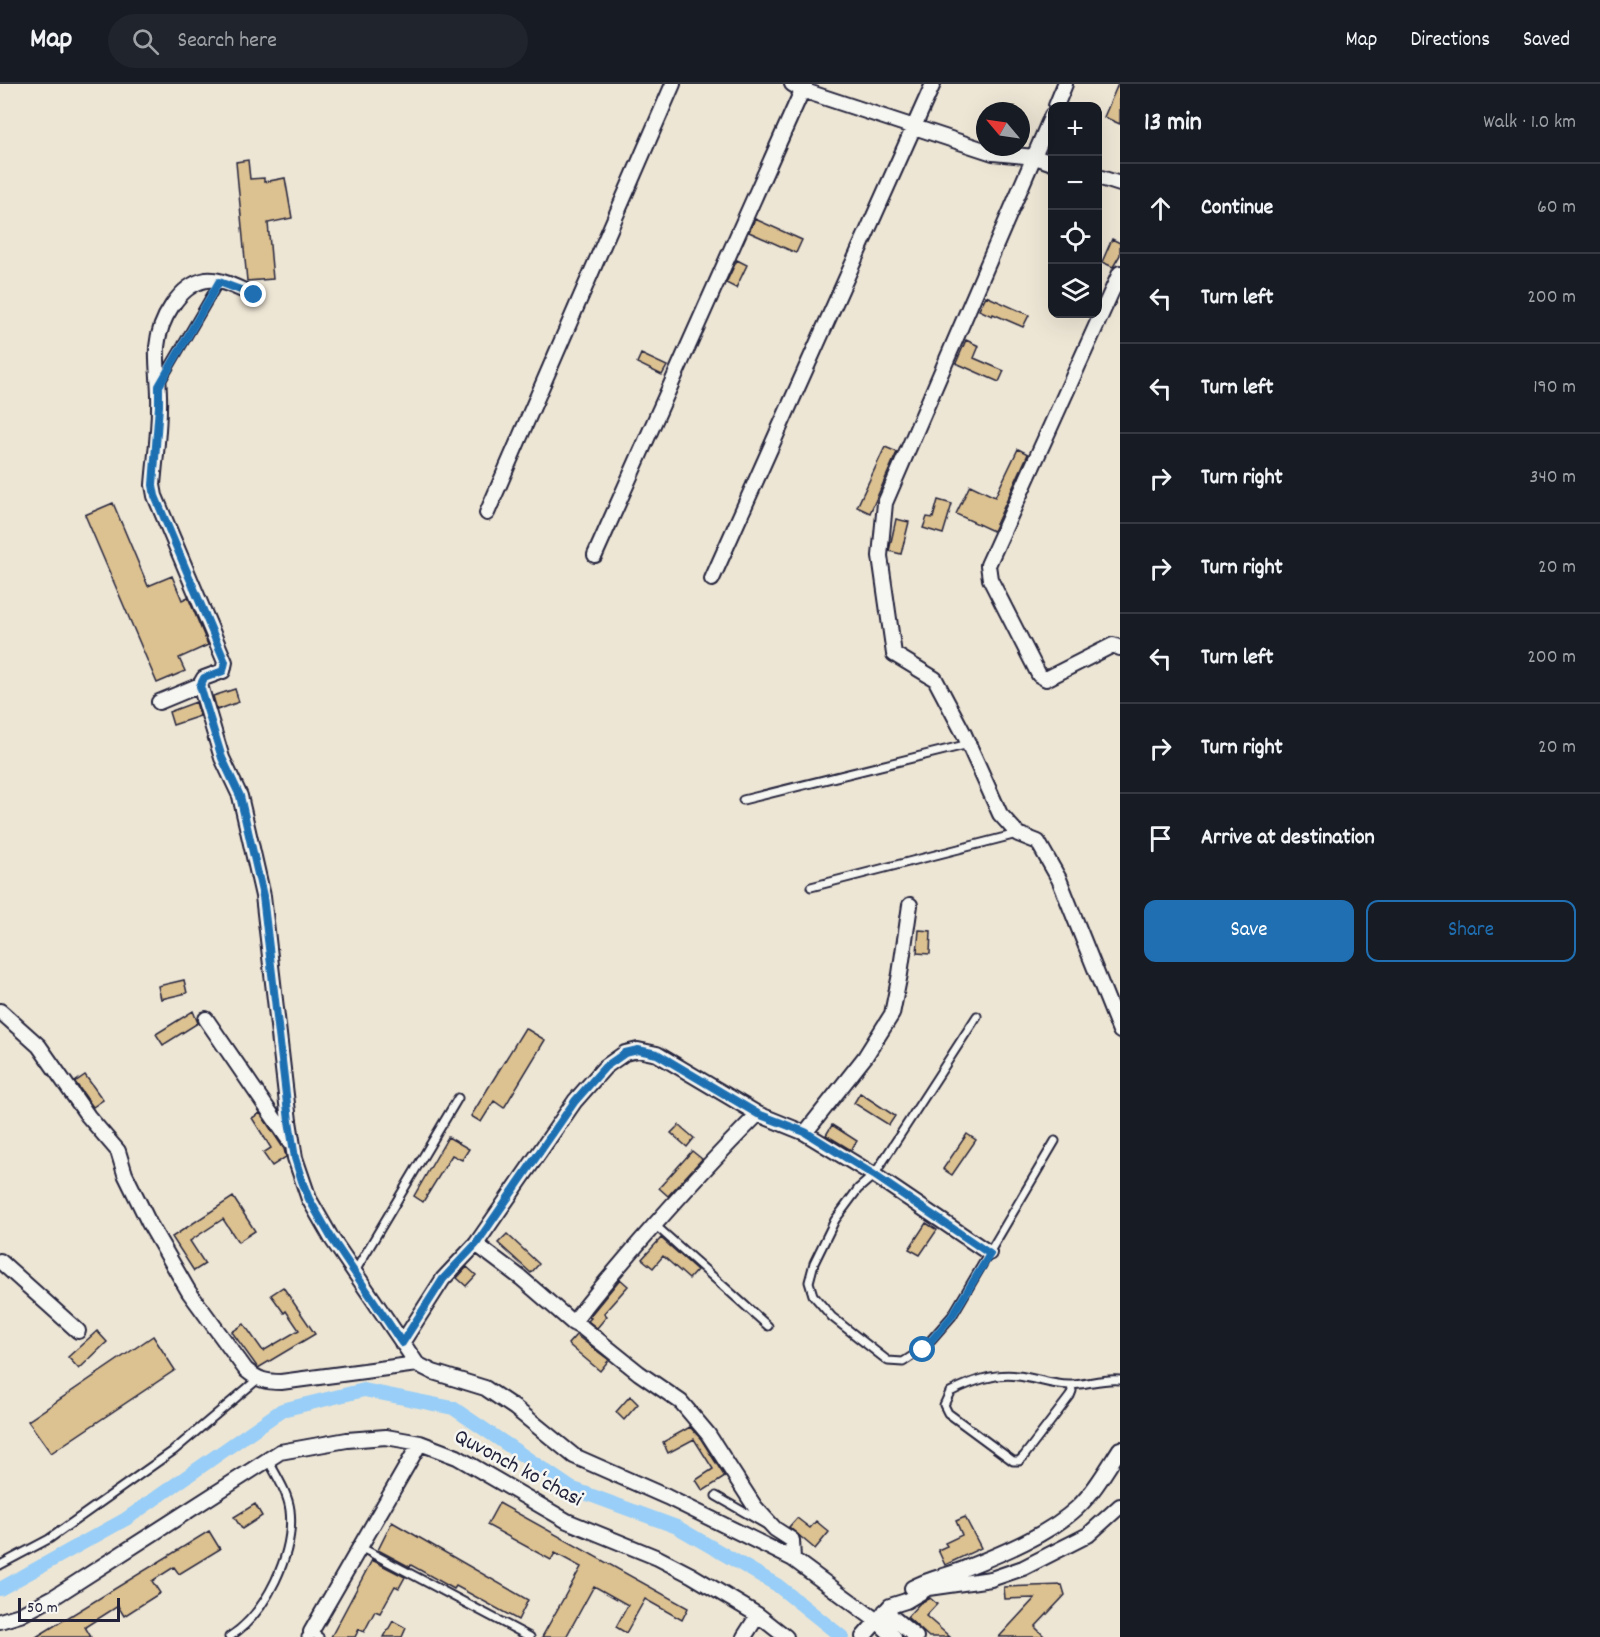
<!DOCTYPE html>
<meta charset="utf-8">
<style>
:root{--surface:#171b24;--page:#20242c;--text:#f1f3f6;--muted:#9ea1a6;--line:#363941;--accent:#1f6fb2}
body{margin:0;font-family:Dekko,sans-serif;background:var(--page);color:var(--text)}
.controls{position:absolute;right:18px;top:18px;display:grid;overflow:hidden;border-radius:12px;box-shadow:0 6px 24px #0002}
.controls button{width:54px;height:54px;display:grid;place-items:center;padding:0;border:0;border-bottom:2px solid var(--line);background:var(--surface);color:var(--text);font:30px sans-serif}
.compass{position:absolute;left:976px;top:18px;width:54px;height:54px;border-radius:50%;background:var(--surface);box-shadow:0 6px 24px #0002;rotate:299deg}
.scale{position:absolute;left:18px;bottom:15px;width:102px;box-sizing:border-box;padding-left:6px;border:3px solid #22223b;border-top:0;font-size:16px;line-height:21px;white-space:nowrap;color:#22223b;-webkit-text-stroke:4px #f6f6f2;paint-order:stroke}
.stop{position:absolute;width:18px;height:18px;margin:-14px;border:4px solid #1f6fb2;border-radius:50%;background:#fff}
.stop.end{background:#1f6fb2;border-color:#fff;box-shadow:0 2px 6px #0008}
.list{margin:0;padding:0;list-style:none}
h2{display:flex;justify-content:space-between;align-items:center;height:78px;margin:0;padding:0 24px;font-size:26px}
h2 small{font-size:20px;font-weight:400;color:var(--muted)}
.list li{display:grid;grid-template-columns:39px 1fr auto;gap:18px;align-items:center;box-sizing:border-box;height:90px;padding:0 24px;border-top:2px solid var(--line)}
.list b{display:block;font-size:22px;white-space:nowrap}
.list em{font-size:20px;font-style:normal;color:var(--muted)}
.actions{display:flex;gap:12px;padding:18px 24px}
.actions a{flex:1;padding:14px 0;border:2px solid var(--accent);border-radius:12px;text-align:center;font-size:21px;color:var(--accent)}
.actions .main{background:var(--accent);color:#fff}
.icon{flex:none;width:33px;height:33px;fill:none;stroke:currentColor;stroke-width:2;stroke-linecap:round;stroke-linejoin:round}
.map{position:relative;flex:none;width:1120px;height:1553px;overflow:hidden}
header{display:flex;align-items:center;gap:36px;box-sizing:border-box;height:84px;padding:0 30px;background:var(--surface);border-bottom:2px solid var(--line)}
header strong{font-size:28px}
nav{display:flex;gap:33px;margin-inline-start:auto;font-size:21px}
.search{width:420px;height:54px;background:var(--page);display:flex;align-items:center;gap:15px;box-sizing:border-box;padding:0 21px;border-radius:33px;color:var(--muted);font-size:22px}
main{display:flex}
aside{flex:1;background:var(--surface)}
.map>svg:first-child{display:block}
</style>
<header>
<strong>Map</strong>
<div class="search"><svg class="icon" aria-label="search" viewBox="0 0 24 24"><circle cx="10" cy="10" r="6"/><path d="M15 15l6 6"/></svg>Search here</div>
<nav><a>Map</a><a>Directions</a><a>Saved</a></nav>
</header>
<main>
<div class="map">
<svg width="1120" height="1553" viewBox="0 0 1120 1553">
<rect width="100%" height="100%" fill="#eee6d5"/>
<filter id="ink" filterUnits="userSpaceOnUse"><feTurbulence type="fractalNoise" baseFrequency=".0167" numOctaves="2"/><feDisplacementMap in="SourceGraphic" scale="12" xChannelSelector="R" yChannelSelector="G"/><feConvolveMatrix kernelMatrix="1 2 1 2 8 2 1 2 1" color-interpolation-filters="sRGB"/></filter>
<g filter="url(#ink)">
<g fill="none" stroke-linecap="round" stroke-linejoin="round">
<!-- canal -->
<path stroke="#98cef7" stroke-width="14" d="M0 1505 126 1435 282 1326 364 1306 453 1324 571 1404 677 1443 777 1501 842 1553"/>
</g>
<!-- building -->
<path fill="#dcc191" stroke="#22223b" stroke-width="1.5" d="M1118 0H1120V40L1104 33Z
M248 76 250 95 264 94V98L285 94 292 134 268 139 273 195 247 197 236 78Z
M755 135 802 156 796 169 749 148Z
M1112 155 1120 159V171L1113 183 1102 178Z
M737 176 747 181 736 204 726 199Z
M986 212 1029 231 1023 243 993 230 992 232 979 226Z
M966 256 979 262 974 274 1004 287 999 298 956 279Z
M641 270 667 282 662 291 637 279Z
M885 363 897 368 870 429 857 423Z
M1018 365 1028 370 993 447 956 430 970 401 995 413Z
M938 416 952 420 943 450 923 444 927 433 933 434Z
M113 419 148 502 172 492 182 516 188 513 208 561 179 574 185 587 157 599 85 431Z
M896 435 909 438 901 470 889 467Z
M235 605 239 618 217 626 213 612Z
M196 618 200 632 173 641 169 628Z
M919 846 931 847 930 870 917 869Z
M184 896 187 909 161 915 158 902Z
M193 927 198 939 163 961 156 950Z
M525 944 545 956 504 1024 494 1017 481 1038 471 1032Z
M85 991 103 1016 93 1023 75 998Z
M860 1009 895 1032 889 1041 854 1019Z
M260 1029 284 1065 286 1073 272 1082 263 1069 271 1064 252 1034Z
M679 1041 694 1054 687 1063 671 1049Z
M832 1041 857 1057 851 1066 826 1051Z
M967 1050 976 1056 952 1091 943 1085Z
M448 1053 469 1065 462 1076 452 1071 423 1118 414 1112Z
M692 1067 702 1075 668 1112 659 1104Z
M233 1113 255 1147 238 1158 223 1135 190 1157 205 1180 194 1187 172 1153Z
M926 1139 937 1146 920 1171 909 1165Z
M507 1150 539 1180 531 1189 498 1159Z
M661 1154 697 1186 689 1195 663 1172 653 1184 642 1175Z
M467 1183 476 1191 466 1202 457 1194Z
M620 1195 628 1202 604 1229 607 1232 597 1244 588 1237 591 1234 589 1233Z
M283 1203 315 1250 258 1284 232 1248 244 1240 263 1267 299 1246 286 1227 284 1229 271 1211Z
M97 1247 107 1258 79 1285 68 1273Z
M576 1251 609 1276 600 1287 568 1260Z
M153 1252 175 1286 51 1369 28 1337Z
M630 1312 638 1320 624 1336 616 1328Z
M690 1343 701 1355 725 1393 703 1407 696 1396 713 1385 694 1355 668 1369 663 1358Z
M499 1419 688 1524 682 1536 645 1515 626 1549 616 1543 628 1521 594 1502 566 1553H542L581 1483 555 1469 551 1476 487 1441Z
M255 1420 262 1432 242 1445 234 1433Z
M965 1433 981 1464 945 1481 938 1466 947 1462 945 1459 962 1451 956 1437Z
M797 1434 810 1444 816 1437 829 1448 815 1465 789 1443Z
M392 1438 528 1516 518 1536 456 1502 454 1505 411 1481 410 1483 378 1466Z
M209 1447 220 1465 179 1490 174 1483 152 1497 160 1509 124 1532 118 1522 85 1543 91 1553H36Z
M372 1476 405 1493 399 1504 395 1502 380 1529 375 1527 364 1548 359 1545 355 1553H331Z
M1062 1501 1065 1511 1035 1543 1045 1553H999L1035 1514 1005 1515 1004 1503Z
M930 1514 937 1520 926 1532 950 1553H929L907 1533 920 1519Z
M393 1537 406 1544 402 1553H384Z"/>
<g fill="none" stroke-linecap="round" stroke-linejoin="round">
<defs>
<path id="service" d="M160 299 219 198
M743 716 969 660
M811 803 1017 750
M977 932 874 1091 858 1105 835 1136 814 1179 809 1198 813 1211 832 1233 888 1277 903 1278 923 1265 952 1232 1055 1057
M655 1141 768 1242
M354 1189 458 1014
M1071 1301 1072 1307 1070 1312 1024 1372 1019 1377H1013L948 1329 944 1321 950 1308C972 1297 994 1289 1018 1292 1035 1294 1051 1301 1069 1301 1086 1301 1102 1294 1120 1296
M716 1412 765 1440
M360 1463 530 1553
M0 1481 49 1455 173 1367 258 1295
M229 1553C266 1530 295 1469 290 1426 288 1409 276 1391 268 1376
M306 1553 311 1548 319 1553"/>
<path id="minor" d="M792 0 802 6 993 69 1035 73 1052 79
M1056 22 1065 0
M1052 31 885 419 880 472 894 570 935 595 964 650 1000 730 1018 750 1038 758 1059 795 1120 947
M1098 93 1120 100
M1120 189 988 481 990 495 1039 591 1046 595 1113 561 1120 564
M254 211C241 206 221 194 206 196 179 201 159 237 157 263 156 283 160 303 159 323 159 349 155 375 153 401L155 412 225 578 223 587 204 594 200 601 222 674 240 712 263 812 289 1037 295 1074 309 1115 332 1155 417 1280 433 1288 485 1304 515 1324 574 1372 667 1413 793 1475 877 1537 894 1553
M487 429 673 0
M595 471 805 0
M712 495 933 0
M159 618 200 601
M0 927 39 962 88 1032 118 1067 125 1090 149 1139 189 1208 246 1286C258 1296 266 1298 281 1298L417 1280
M206 935 291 1059
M805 1049 874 1091 989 1169
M476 1160 575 1017 605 983 625 969 638 966 657 970 758 1030
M0 1177 78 1247
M573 1239 583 1244 639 1289 681 1318 708 1350 755 1423 775 1445 792 1456 793 1475
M402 1259 443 1195 476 1160 521 1194 573 1239C593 1212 615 1187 637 1161 676 1116 716 1072 758 1030L805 1049 865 973 892 930 900 890 910 821
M912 1504C932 1493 949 1492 968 1483 1003 1469 1049 1450 1077 1424 1094 1408 1107 1385 1120 1365
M885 1527 916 1553
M0 1537 20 1531 54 1513 280 1368 347 1356 386 1353 420 1359 457 1373 567 1437 658 1474 691 1491 758 1531 786 1553
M311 1548 420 1359
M744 1553 758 1531
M863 1553 890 1522 906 1517 928 1504 991 1495 1023 1484 1088 1451 1120 1422"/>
</defs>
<!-- service casing -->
<use href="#service" stroke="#22223b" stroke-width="11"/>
<!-- minor casing -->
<use href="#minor" stroke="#22223b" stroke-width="18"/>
<!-- service -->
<use href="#service" stroke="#f6f6f2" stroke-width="7"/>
<!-- minor -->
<use href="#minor" stroke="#f6f6f2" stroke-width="14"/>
</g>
</g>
<g fill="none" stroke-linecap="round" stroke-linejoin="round" filter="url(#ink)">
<!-- route -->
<path stroke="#1f6fb2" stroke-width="8" d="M254 211 219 198 159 302V322L153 401 155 412 225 578 223 587 204 594 200 602 222 674 240 712 263 812 289 1037 295 1074 302 1097 309 1115 332 1155 402 1259 443 1195 476 1160 575 1017 605 983 625 969 638 966 657 970 758 1030 805 1048 874 1091 990 1170 952 1232 923 1266"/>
</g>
<g text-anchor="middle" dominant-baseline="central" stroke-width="5" stroke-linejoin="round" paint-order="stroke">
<!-- street labels -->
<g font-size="22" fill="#22223b" stroke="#f6f6f2">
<text transform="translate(518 1385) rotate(28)">Quvonch koʻchasi</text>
</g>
</g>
</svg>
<div class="controls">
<button>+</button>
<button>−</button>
<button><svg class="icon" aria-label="locate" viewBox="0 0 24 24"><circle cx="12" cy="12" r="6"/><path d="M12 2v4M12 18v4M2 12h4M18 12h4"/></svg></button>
<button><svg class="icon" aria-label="layers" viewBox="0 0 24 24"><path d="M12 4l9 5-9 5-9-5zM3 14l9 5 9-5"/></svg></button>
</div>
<svg class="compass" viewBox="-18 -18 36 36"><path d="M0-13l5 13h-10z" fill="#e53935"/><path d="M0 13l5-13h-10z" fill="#9ea1a6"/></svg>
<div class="scale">50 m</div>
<div class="stop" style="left:923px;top:1266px"></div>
<div class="stop end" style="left:254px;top:211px"></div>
</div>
<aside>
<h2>13 min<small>Walk · 1.0 km</small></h2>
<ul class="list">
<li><svg class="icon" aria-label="ahead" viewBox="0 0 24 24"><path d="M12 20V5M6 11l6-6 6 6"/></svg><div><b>Continue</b></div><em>60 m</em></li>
<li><svg class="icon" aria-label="left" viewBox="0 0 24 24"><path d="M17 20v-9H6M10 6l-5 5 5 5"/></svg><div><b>Turn left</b></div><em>200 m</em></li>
<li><svg class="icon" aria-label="left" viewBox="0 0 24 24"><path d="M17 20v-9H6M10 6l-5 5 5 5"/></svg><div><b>Turn left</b></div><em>190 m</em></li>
<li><svg class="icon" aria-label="right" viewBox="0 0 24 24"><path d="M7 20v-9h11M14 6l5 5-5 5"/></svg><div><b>Turn right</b></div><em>340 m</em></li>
<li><svg class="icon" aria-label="right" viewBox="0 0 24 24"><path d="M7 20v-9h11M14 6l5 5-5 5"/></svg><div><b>Turn right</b></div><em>20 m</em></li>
<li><svg class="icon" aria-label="left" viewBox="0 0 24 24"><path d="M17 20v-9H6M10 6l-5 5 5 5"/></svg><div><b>Turn left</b></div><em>200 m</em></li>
<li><svg class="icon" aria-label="right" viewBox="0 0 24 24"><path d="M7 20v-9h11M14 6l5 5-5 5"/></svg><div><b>Turn right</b></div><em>20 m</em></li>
<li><svg class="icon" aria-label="arrive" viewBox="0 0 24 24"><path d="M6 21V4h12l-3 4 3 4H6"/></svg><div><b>Arrive at destination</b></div></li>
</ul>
<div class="actions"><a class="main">Save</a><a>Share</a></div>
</aside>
</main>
